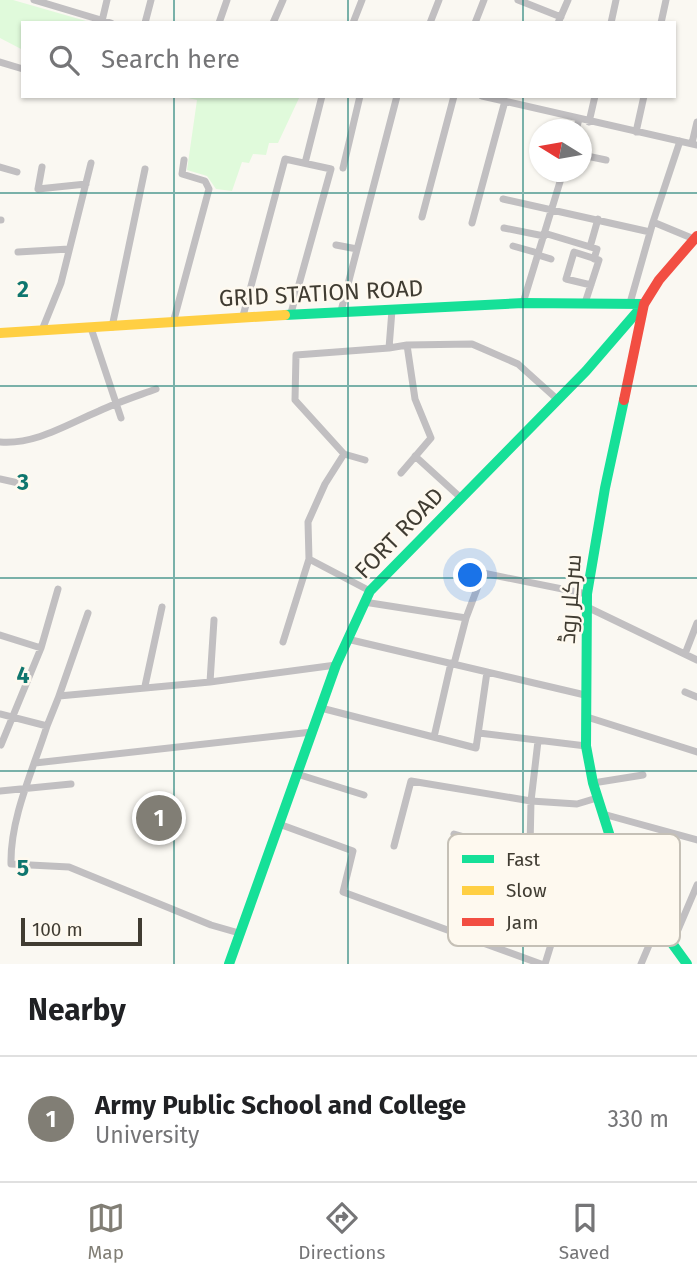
<!DOCTYPE html>
<meta charset="utf-8">
<style>
:root{--surface:#fff;--page:#f6f6f6;--text:#202124;--muted:#757577;--line:#e0e0e0;--accent:#817e75}
body{margin:0;font-family:"Fira Sans",Cairo,sans-serif;background:var(--page);color:var(--text)}
.compass{position:absolute;left:529px;top:119px;width:63px;height:63px;border-radius:50%;background:var(--surface);box-shadow:0 2px 5px #0004;rotate:281deg}
.scale{position:absolute;left:21px;bottom:18px;width:121px;box-sizing:border-box;padding-left:7px;border:4px solid #403c32;border-top:0;font-size:19px;line-height:24px;white-space:nowrap;color:#403c32;-webkit-text-stroke:5px #fef9ef;paint-order:stroke}
.you{position:absolute;left:471px;top:576px;width:24px;height:24px;margin:-18px;border:5px solid #fff;border-radius:50%;background:#1a73e8;box-shadow:0 0 0 10px #1a73e833}
.badge{display:grid;place-items:center;width:46px;height:46px;border-radius:50%;background:var(--accent);color:#fff;font-size:23px;font-weight:700}
.pin{position:absolute;translate:-50% -50%;border:4px solid #fff;box-shadow:0 2px 7px #0006}
.list{margin:0;padding:0;list-style:none}
h2{display:flex;justify-content:space-between;align-items:center;height:91px;margin:0;padding:0 28px;font-size:30px}
h2 small{font-size:23px;font-weight:400;color:var(--muted)}
.list li{display:grid;grid-template-columns:46px 1fr auto;gap:21px;align-items:center;box-sizing:border-box;height:126px;padding:0 28px;border-top:2px solid var(--line)}
.list b{display:block;font-size:26px;white-space:nowrap}
.list p{margin:0;font-size:23px;white-space:nowrap;color:var(--muted)}
.list em{font-size:23px;font-style:normal;color:var(--muted)}
.icon{flex:none;width:38px;height:38px;fill:none;stroke:currentColor;stroke-width:2;stroke-linecap:round;stroke-linejoin:round}
.map{position:relative;flex:none;width:697px;height:964px;overflow:hidden}
.search{position:absolute;background:var(--surface);box-shadow:0 2px 5px #0004;left:21px;right:21px;top:21px;height:77px;display:flex;align-items:center;gap:18px;box-sizing:border-box;padding:0 24px;border-radius:0px;color:var(--muted);font-size:26px}
.sheet{height:217px;background:var(--surface)}
nav{display:flex;justify-content:space-around;align-items:center;box-sizing:border-box;height:98px;border-top:2px solid var(--line);background:var(--surface);font-size:19px;color:var(--muted)}
nav a{display:grid;justify-items:center;gap:4px}
nav .on{color:var(--accent)}
.map>svg:first-child{display:block}
</style>
<div class="map">
<svg width="697" height="964" viewBox="0 0 697 964">
<rect width="100%" height="100%" fill="#faf8f2"/>
<!-- green -->
<path fill="#e0fadb" d="M0 0H13L93 23H23V50L0 38Z
M180 96H300L278 143H269L266 155 253 154 249 163 242 162 232 191 216 189 207 176 187 170 197 100Z"/>
<g fill="none" stroke-linecap="round" stroke-linejoin="round">
<!-- street -->
<path stroke="#c1bfc1" stroke-width="7" d="M34 0 111 23
M518 0 561 17
M102 21 107 0
M145 23 151 0
M219 23 227 0
M273 23 283 0
M353 23 362 0
M430 23 439 0
M475 23 484 0
M558 23 568 0
M611 23 616 0
M661 23 666 0
M0 62 23 69
M482 96 697 145
M589 122 595 96
M576 130 579 119
M636 132 644 96
M692 143 697 122
M582 155 606 160
M305 163 322 96
M0 167 17 172
M42 167 38 189 86 184
M343 168 360 96
M503 199 650 232
M422 217 454 96
M0 220H1
M653 222 694 239
M472 223 505 101
M504 228 544 236
M544 233 597 249 594 259
M336 245 357 249
M513 246 538 253
M590 247 598 219
M18 252 69 249
M538 255 551 259
M523 303 563 172
M585 303 599 260 574 252 566 279 591 285
M630 303 653 222 680 141
M341 311 397 96
M243 316 285 159 331 169 291 313
M173 323 209 189 205 181 182 174 184 160
M112 327 145 169
M91 328 121 418
M42 330 61 283 91 163
M407 345 472 344 518 364 558 400
M389 348 407 345 415 399 431 438 401 473
M0 442C35 445 68 424 99 411 118 402 137 396 156 389
M344 454 325 484 308 522 309 559 370 591
M415 456 461 498
M365 460 344 454 295 400 296 355 389 348 392 310
M0 479 23 484
M364 602 466 618
M587 607 697 660
M0 635 41 648
M347 639 585 695
M283 642 309 559
M685 654 697 623
M454 664 466 618 483 573 587 594
M210 682 214 620
M145 686 162 607
M685 692 697 697
M59 696 88 613
M321 708 476 748 487 672
M0 714 47 726 59 696 210 682 336 665
M587 717 697 752
M47 726C33 770 10 818 11 864L69 867 211 925 239 933
M479 733 586 746
M434 737 451 663
M1 745 41 648 58 589
M35 763 312 732
M297 774 364 795
M593 783 643 775
M0 791 71 784
M603 814 697 840
M279 824 353 851 343 892 541 964
M454 834 530 856
M394 846 411 781 531 801 577 804 597 798
M529 894 531 801 538 741
M672 944 697 885
M498 948 512 891 565 899 582 905 597 871 613 846
M545 964 565 899
M641 964 658 924"/>
<!-- fast -->
<path stroke="#16e098" stroke-width="10" d="M285 315 523 303 644 304
M624 400 605 488 587 594 586 746 593 783 613 846 658 924 687 964
M229 964 336 665 370 591 586 371 643 305"/>
<!-- slow -->
<path stroke="#ffcf43" stroke-width="10" d="M0 333 285 315"/>
<!-- jam -->
<path stroke="#f24e42" stroke-width="10" d="M624 400 644 304 659 280 697 236"/>
</g>
<!-- grid -->
<path fill="none" stroke="#0f766e" stroke-width="2" stroke-opacity="0.55" d="M174 0V23M348 0V23M523 0V23M174 96V964M348 96V964M523 96V964M0 193H697M0 386H697M0 578H697M0 771H697"/>
<g text-anchor="middle" dominant-baseline="central" stroke-width="5" stroke-linejoin="round" paint-order="stroke">
<!-- street labels -->
<g font-size="23" fill="#403c32" stroke="#fef9ef">
<text transform="translate(321 293) rotate(-3)">GRID STATION ROAD</text>
<text transform="translate(399 533) rotate(-46)">FORT ROAD</text>
<text transform="translate(570 599) rotate(-86)">سرکلر روڈ</text>
</g>
</g>
<!-- legend -->
<rect x="448" y="834" width="232" height="112" rx="10" fill="#fef9ef" stroke="#c5c0b6" stroke-width="2"/>
<rect x="462" y="855" width="32" height="8" fill="#16e098"/>
<rect x="462" y="886" width="32" height="9" fill="#ffcf43"/>
<rect x="462" y="918" width="32" height="8" fill="#f24e42"/>
<g font-size="19" fill="#403c32">
<text x="506" y="866">Fast</text>
<text x="506" y="897">Slow</text>
<text x="506" y="929">Jam</text>
</g>
<g font-size="23" text-anchor="middle" font-weight="bold" fill="#0f766e" stroke="#fef9ef" stroke-width="5" stroke-linejoin="round" paint-order="stroke">
<text x="23" y="297">2</text>
<text x="23" y="490">3</text>
<text x="23" y="683">4</text>
<text x="23" y="876">5</text>
</g>
</svg>
<svg class="compass" viewBox="-18 -18 36 36"><path d="M0-13l5 13h-10z" fill="#e53935"/><path d="M0 13l5-13h-10z" fill="#757577"/></svg>
<div class="scale">100 m</div>
<div class="you"></div>
<div class="pin badge" style="left:159px;top:818px">1</div>
<div class="search"><svg class="icon" aria-label="search" viewBox="0 0 24 24"><circle cx="10" cy="10" r="6"/><path d="M15 15l6 6"/></svg>Search here</div>
</div>
<section class="sheet">
<h2>Nearby<small></small></h2>
<ul class="list">
<li><span class="badge">1</span><div><b>Army Public School and College</b><p>University</p></div><em>330 m</em></li>
</ul>
</section>
<nav>
<a class="on"><svg class="icon" aria-label="map" viewBox="0 0 24 24"><path d="M3 6l6-2 6 2 6-2v14l-6 2-6-2-6 2zM9 4v14M15 6v14"/></svg>Map</a>
<a><svg class="icon" aria-label="directions" viewBox="0 0 24 24"><path d="M12 3l9 9-9 9-9-9zM9 14v-3h6M13 9l2 2-2 2"/></svg>Directions</a>
<a><svg class="icon" aria-label="saved" viewBox="0 0 24 24"><path d="M7 4h10v16l-5-4-5 4z"/></svg>Saved</a>
</nav>
